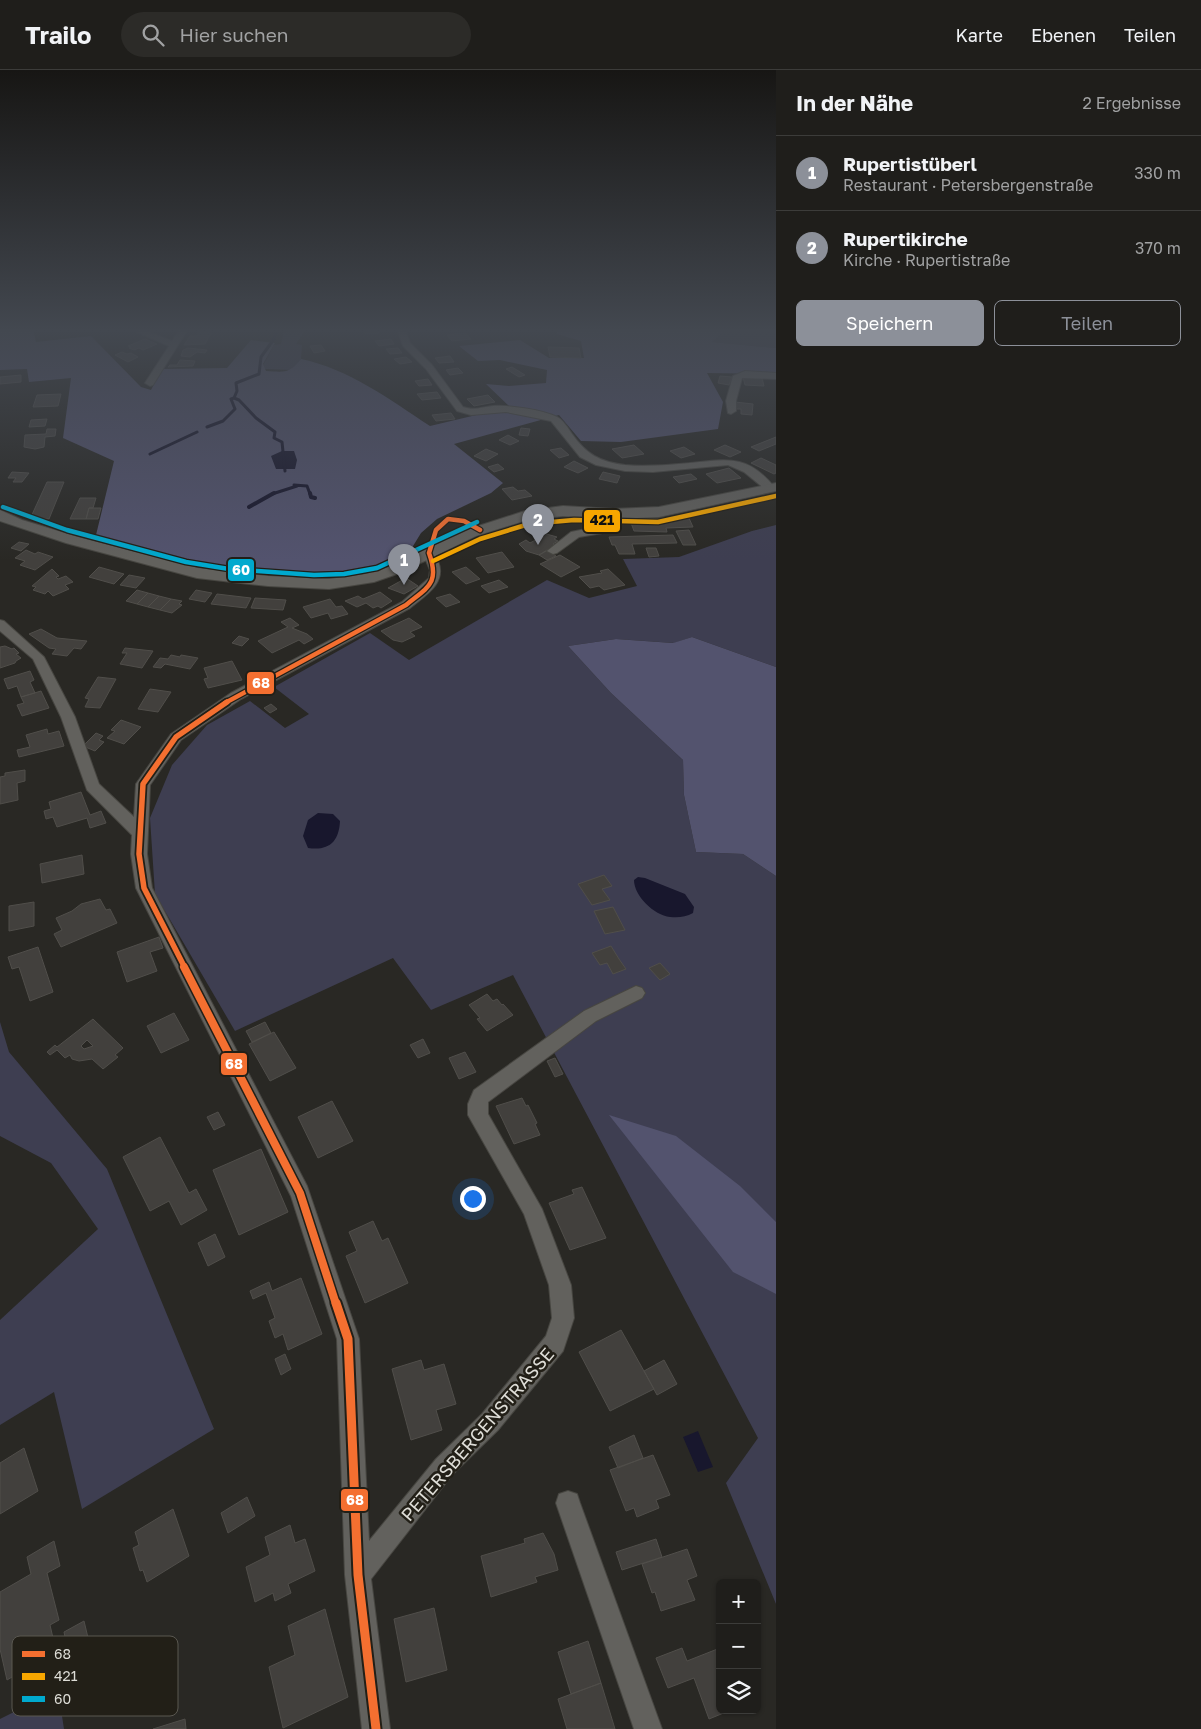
<!DOCTYPE html>
<html lang="de">
<meta charset="utf-8">
<style>
:root{--surface:#1f1e1b;--page:#2c2b28;--text:#f1f3f6;--muted:#a1a2a3;--line:#3c3c3a;--accent:#8c9099}
body{margin:0;font-family:"Golos Text",sans-serif;background:var(--page);color:var(--text)}
.controls{position:absolute;right:15px;bottom:15px;display:grid;overflow:hidden;border-radius:8px;box-shadow:0 1px 4px #0004}
.controls button{width:45px;height:45px;display:grid;place-items:center;padding:0;border:0;border-bottom:1px solid var(--line);background:var(--surface);color:var(--text);font:25px sans-serif}
.you{position:absolute;left:472px;top:1128px;width:18px;height:18px;margin:-12px;border:4px solid #fff;border-radius:50%;background:#1a73e8;box-shadow:0 0 0 8px #1a73e833}
.badge{display:grid;place-items:center;width:32px;height:32px;border-radius:50%;background:var(--accent);color:#fff;font-size:16px;font-weight:700}
.pin{position:absolute;translate:-50% -41px;filter:drop-shadow(0 1px 2px #0008)}
.pin::after{content:'';position:absolute;top:26px;width:18px;height:15px;background:inherit;clip-path:polygon(0 0,100% 0,50% 100%)}
.list{margin:0;padding:0;list-style:none}
h2{display:flex;justify-content:space-between;align-items:center;height:65px;margin:0;padding:0 20px;font-size:21px}
h2 small{font-size:16px;font-weight:400;color:var(--muted)}
.list li{display:grid;grid-template-columns:32px 1fr auto;gap:15px;align-items:center;box-sizing:border-box;height:75px;padding:0 20px;border-top:1px solid var(--line)}
.list b{display:block;font-size:19px;white-space:nowrap}
.list p{margin:0;font-size:16px;white-space:nowrap;color:var(--muted)}
.list em{font-size:16px;font-style:normal;color:var(--muted)}
.actions{display:flex;gap:10px;padding:15px 20px}
.actions a{flex:1;padding:11px 0;border:1px solid var(--accent);border-radius:8px;text-align:center;font-size:18px;color:var(--accent)}
.actions .main{background:var(--accent);color:#fff}
.icon{flex:none;width:28px;height:28px;fill:none;stroke:currentColor;stroke-width:2;stroke-linecap:round;stroke-linejoin:round}
.map{position:relative;flex:none;width:776px;height:1659px;overflow:hidden}
header{display:flex;align-items:center;gap:30px;box-sizing:border-box;height:70px;padding:0 25px;background:var(--surface);border-bottom:1px solid var(--line)}
header strong{font-size:24px}
nav{display:flex;gap:28px;margin-inline-start:auto;font-size:18px}
.search{width:350px;height:45px;background:var(--page);display:flex;align-items:center;gap:12px;box-sizing:border-box;padding:0 18px;border-radius:28px;color:var(--muted);font-size:19px}
main{display:flex}
aside{flex:1;background:var(--surface)}
.map>svg:first-child{display:block}
</style>
<header>
<strong>Trailo</strong>
<div class="search"><svg class="icon" aria-label="search" viewBox="0 0 24 24"><circle cx="10" cy="10" r="6"/><path d="M15 15l6 6"/></svg>Hier suchen</div>
<nav><a>Karte</a><a>Ebenen</a><a>Teilen</a></nav>
</header>
<main>
<div class="map">
<svg width="776" height="1659" viewBox="0 0 776 1659">
<rect width="100%" height="100%" fill="#292824"/>
<!-- green -->
<path fill="#3e3e51" d="M282 259H306L296 274 302 275 301 289 292 300 265 299 263 295 274 275 281 274 284 262Z
M726 259H776V278L711 272Z
M776 455V597L692 567 674 573 616 569 568 576 611 623 683 690 684 725 696 782 743 784 776 806V1534L726 1413 758 1368 513 905 431 940 393 888 235 961 155 824 150 748 172 695 207 655 250 631 285 658 309 644 274 617 370 563 409 590 547 510 589 528 637 516 623 489 679 487 752 461Z
M0 952 9 982 107 1099 214 1359 82 1439 54 1322 0 1355V1250L98 1159 51 1093 0 1066Z
M58 1620 64 1659H0V1649Z"/>
<!-- forest -->
<path fill="#53536e" d="M0 259H33L36 272 91 266 141 317 151 320 162 299 227 298 251 270 275 273 263 294 266 301C284 302 289 304 301 289 349 299 389 329 430 356L510 337 486 314 509 316 546 313 547 300 500 290 478 291 459 276 520 270 549 288H584L581 271 557 264V259H726L712 272 776 278V304L707 303 723 332 718 359 621 372 581 371 559 345 454 374 503 413 491 423 437 449 421 463 410 481 354 505 301 506 242 502 174 489 96 465 114 391 63 368 71 308 29 312 27 299 0 300Z
M692 567 776 597V806L743 784 696 782 684 725 683 690 611 623 568 576 616 569 673 573Z
M609 1045 676 1066 740 1116 776 1152V1224L733 1202Z"/>
<!-- water -->
<path fill="#18172d" d="M282 381H294L297 390 295 399H276L271 386Z
M318 743 333 744 340 751C339 772 329 781 308 778L303 766 308 750Z
M638 807 645 808 685 824 694 837 693 843C686 847 678 848 670 847 654 845 634 826 634 810Z
M698 1361 713 1397 698 1402 683 1367Z"/>
<g fill="none" stroke-linecap="round" stroke-linejoin="round">
<!-- stream-far1 -->
<path stroke="#18172d" stroke-width="3" d="M277 259 274 269 261 287 259 304 236 313 237 321 234 328 239 330 256 348 275 362 274 368 282 372 285 401
M307 262 309 259
M207 357 223 351 235 339 231 329 234 328
M150 384 197 362
M294 415 307 416 310 424
M272 424 297 416"/>
<!-- stream -->
<path stroke="#18172d" stroke-width="4" d="M310 423 311 427 315 428
M249 437 274 423"/>
</g>
<!-- building -->
<path fill="#42403d" stroke="#504e4a" fill-rule="evenodd" d="M376 259 379 263 366 264 363 260Z
M199 262 211 263 205 274 184 275 190 266H197Z
M465 263 471 269 452 271 447 265Z
M145 269 157 274 143 280 139 278 134 280 129 278 131 277 128 276Z
M391 269 394 274 379 276 375 271Z
M321 275 325 281 314 283 310 276Z
M548 277 579 278 581 288 550 287Z
M188 278 207 280 205 283 197 282 190 287 181 286 183 280Z
M398 278 402 283 390 284 386 279Z
M122 282 127 284 131 283 138 287 128 292 115 285Z
M450 286 454 292 439 293 435 288Z
M406 287 412 292 400 294 394 289Z
M180 290 195 291 193 296 168 297 170 295H177Z
M512 297 525 305 519 307 506 299Z
M458 298 463 303 450 305 446 300Z
M21 305V312L0 314V307Z
M720 306 732 307 729 315 718 313Z
M743 307 762 308 764 316 745 315Z
M428 309 432 315 419 316 415 311Z
M437 322 441 328 422 330 417 324Z
M61 324 58 336 33 337 37 325Z
M488 325 495 332 474 336 467 329Z
M735 332 753 334 752 345 741 344V339H735Z
M451 343 455 349 436 351 432 345Z
M47 349 45 356 29 357 31 350Z
M521 358 530 359 528 366 519 365Z
M47 359H56L55 366 45 367 44 377 35 379 24 377 25 365 46 364Z
M508 365 519 371 510 375 499 370Z
M776 367V374L759 381 751 377Z
M634 375 644 384 622 388 612 379Z
M725 375 741 382 730 387 714 380Z
M684 377 695 384 681 388 670 381Z
M561 378 569 385 559 388 550 380Z
M486 379 498 384 486 391 474 386Z
M761 388 776 395V403L774 404 751 393Z
M574 391 588 398 578 403 564 397Z
M498 394 504 399 494 402 488 397Z
M729 398 741 408 717 413 706 404Z
M12 402 29 403 22 412H13L16 408H8Z
M603 402 620 406 617 413 599 409Z
M691 404 697 409 679 413 673 407Z
M47 412H64L49 449H30Z
M513 417 518 421 525 420 532 426 512 430 502 419Z
M80 428H96L93 438H89L86 449H70Z
M89 438H101L98 449H86Z
M688 446 693 457 666 458 667 462 634 461 630 450Z
M689 460 696 475H683L676 461Z
M543 463 557 467 554 469 558 471 553 474 556 476 539 485 526 481 519 474 526 470 530 473 541 467 538 466Z
M673 465 677 473 632 474 635 484H619L615 475H612L609 467Z
M19 472 29 474 21 481 11 478Z
M646 478H656L659 486 649 487Z
M26 480 35 484 38 482 53 487 35 500 20 495 25 491 15 488Z
M547 480 556 486 547 490 539 485Z
M502 482 514 497 488 503 476 488Z
M560 485 580 497 561 507 540 494Z
M99 497 124 504 114 514 89 507Z
M466 497 480 509 466 514 452 502Z
M52 499 59 506 56 507 58 509 66 506 73 512 65 515 69 519 53 526 48 521 45 524 33 520 36 517 32 516Z
M608 499 625 515 604 520 599 516 590 518 579 507 602 503 600 501Z
M129 505 145 508 136 518 120 515Z
M406 508 418 516 404 524 388 518Z
M499 510 508 517 489 523 481 516Z
M137 520 148 523 137 534 126 531Z
M196 520 212 523 205 532 189 529Z
M380 522 392 531 381 538 378 536 373 538 366 533 357 537 345 531 358 526 363 529Z
M148 523 159 526 148 537 137 534Z
M217 524 251 528 246 538 211 534Z
M450 524 460 532 446 537 436 528Z
M159 526 171 529 160 540 148 537Z
M255 528 286 530 283 540 251 538Z
M171 529 182 531 179 534 182 535 172 543 160 540Z
M330 529 336 537 342 536 348 544 331 549 328 543 311 548 303 537Z
M290 548 299 555 292 558 307 564 313 569 304 574 299 570 272 583 258 571 288 557 281 552Z
M409 548 422 557 410 562 415 566 402 572 393 570 381 561Z
M41 559 57 568 87 571 81 579 74 578 67 586 52 584 56 579 49 578 29 564Z
M239 566 249 569 242 576 232 573Z
M5 576 12 579 14 578 19 583 16 584 21 588 16 591 15 593 0 598V577Z
M125 578 153 581 142 598 120 594 127 583H122Z
M171 585 180 587 181 585 198 588 190 599 165 594 161 598 153 597 160 588 168 589Z
M232 591 242 610 208 618 204 609 208 608 204 598Z
M30 601 34 610 30 612 35 623 21 627 17 616 8 619 4 609Z
M98 607 116 609 100 638 85 637 89 629 85 628Z
M150 619 171 622 158 642 138 639Z
M41 621 49 638 22 646 17 635 24 633 21 627Z
M271 634 277 639 270 643 264 638Z
M121 650 141 657 124 674 107 668 115 661 111 660Z
M47 659 48 664 59 661 64 676 19 687 17 680 30 677 26 665Z
M96 663 103 666 99 670 104 672 95 681 83 676Z
M25 700V711L17 713 18 730 0 734V707L5 706V703Z
M81 722 90 745 101 741 106 753 90 758 87 748 57 757 53 747 46 749 44 741 51 739 49 732Z
M82 785 84 804 42 813 40 794Z
M604 805 612 816 602 819 610 830 592 835 578 814Z
M100 829 106 840 110 839 117 853 61 877 54 864 62 860 56 848 72 841 81 834Z
M34 832V856L9 861V836Z
M613 837 625 860 605 864 594 841Z
M159 867 163 878 150 882 157 901 127 912 117 882Z
M611 876 619 889 626 899 613 904 607 893 600 895 592 883Z
M38 877 53 922 30 931 19 897 12 899 8 887Z
M660 893 670 904 660 910 649 898Z
M487 924 493 931 497 929 502 935 503 934 513 945 487 961 477 949 480 948 469 935Z
M174 943 189 970 161 983 147 956Z
M93 949 123 978 115 985 118 987 103 999 92 989 79 991 72 989 70 985 65 988 57 980 50 985 47 982 55 975 57 977ZM87 970 93 976 84 979 81 976Z
M265 952 271 963 252 972 246 961Z
M274 962 296 998 270 1011 249 974Z
M423 969 430 983 418 988 410 975Z
M465 982 476 1002 459 1009 449 988Z
M555 988 563 1004 555 1007 547 991Z
M522 1028 526 1036 528 1035 537 1053 535 1054 540 1065 514 1074 496 1036Z
M332 1031 353 1071 318 1088 298 1047Z
M218 1042 225 1055 214 1060 207 1047Z
M160 1067 189 1123 196 1119 207 1140 181 1155 169 1131 150 1141 123 1087Z
M261 1079 288 1142 239 1165 213 1100Z
M582 1117 606 1168 570 1180 549 1133 574 1124 572 1120Z
M373 1151 382 1171 388 1168 408 1213 365 1233 346 1186 357 1181 349 1162Z
M215 1164 225 1187 208 1196 198 1173Z
M301 1208 322 1264 288 1280 283 1264 275 1268 269 1251 275 1248 266 1223 253 1229 250 1221 269 1212 272 1221Z
M621 1260 654 1319 610 1341 579 1282Z
M285 1284 291 1299 281 1305 275 1289Z
M421 1290 424 1300 444 1294 456 1334 436 1340 442 1360 411 1370 392 1299Z
M664 1290 677 1314 657 1325 644 1301Z
M634 1365 643 1388 618 1398 609 1377Z
M24 1378 38 1421 0 1444V1393Z
M653 1385 670 1425 656 1430 659 1438 637 1447 634 1438 626 1441 610 1400Z
M247 1427 255 1446 228 1463 221 1443Z
M173 1439 189 1486 147 1512 143 1500 140 1501 133 1478 139 1475 135 1462Z
M290 1455 295 1473 305 1469 315 1501 288 1514 291 1523 275 1531 273 1523 255 1532 246 1497 270 1485 265 1467Z
M543 1463 554 1484 558 1500 535 1507 537 1512 491 1527 481 1486 525 1473 524 1469Z
M656 1469 662 1487 622 1500 616 1482Z
M54 1471 60 1496 47 1503 59 1550 50 1555 56 1581 7 1610 0 1579V1522L31 1504 27 1487Z
M687 1479 697 1506 687 1510 695 1530 661 1541 655 1522 652 1523 642 1494Z
M434 1538 447 1600 406 1612 394 1549Z
M325 1539 348 1627 283 1658 269 1597 295 1585 288 1556Z
M84 1551 95 1597 74 1609 64 1562Z
M588 1571 601 1613 571 1624 558 1582Z
M682 1578 687 1591 720 1578V1640H731L709 1649 694 1608 668 1618 656 1588Z
M601 1613 615 1659H567L558 1629Z
M185 1649 186 1659H153Z"/>
<g fill="none" stroke-linecap="round" stroke-linejoin="round">
<defs>
<path id="minor" d="M130 259H141L172 271 180 259H188L153 315 150 316 145 313 169 276Z
M397 259H405L410 273 432 295 463 337C474 341 482 337 493 336 509 335 543 340 557 347 563 350 568 358 572 364 586 384 600 392 625 395 647 397 668 395 690 393 728 389 748 384 775 418L774 420H766L744 402 728 395 653 402 625 401 596 395 580 387 551 351 506 342 471 345 457 341 426 299 403 276Z
M745 301 776 303V309L742 308 736 331V341L731 344 728 343 726 331 733 306Z
M613 441 617 442 622 451 619 458 608 462 579 467 557 483 553 484 547 481 571 462 610 454 608 444Z
M429 480C435 481 436 486 438 491 447 513 426 525 410 538L241 629 181 670 150 715 147 784 152 818 307 1116 359 1269 369 1471 436 1389 482 1344 546 1266 552 1248 549 1215 524 1144 468 1045V1034L474 1020 584 941 636 916 642 918 645 923 642 928 596 951 488 1032V1044L542 1139 571 1215 574 1248 563 1281 498 1360 452 1405 371 1509 390 1659H362L345 1505 337 1269 291 1126 136 818 131 784 132 765 87 720 61 647 33 589 0 561V550L4 551 44 587 75 647 99 714 134 747 136 714 171 664 231 623 402 532 429 508 430 500 423 483Z
M568 1421 577 1424 580 1433 662 1659H634L556 1433 559 1424Z"/>
<path id="secondary" d="M776 413V421L659 447 613 449 563 446 527 450 476 466 400 503 374 512 329 519 268 516 197 508 66 473 0 451V440L22 450 78 467 198 498 268 506 329 509 365 504 388 497 466 460 525 441 563 436 613 439 659 437Z"/>
</defs>
<!-- minor casing -->
<use href="#minor" stroke="#474641" stroke-width="2"/>
<!-- secondary casing -->
<use href="#secondary" stroke="#474641" stroke-width="2"/>
<!-- minor -->
<use href="#minor" fill="#62615d" fill-rule="evenodd"/>
<!-- secondary -->
<use href="#secondary" fill="#62615d" fill-rule="evenodd"/>
<defs>
<path id="bus-1-far3" d="M429 483 436 460 448 449 464 451 480 460
M225 633 406 535C428 517 440 514 429 483"/>
<path id="bus-1-far2" d="M185 898 144 818 139 784 143 714 176 667 227 632"/>
<path id="bus-1-far1" d="M184 897 300 1123 336 1234"/>
<path id="bus-1" d="M336 1233 348 1269 358 1505 376 1659"/>
<path id="bus-2" d="M433 491 480 469 529 454 574 450 658 452 776 426"/>
<path id="bus-3" d="M3 437 67 460 186 492 229 499 314 505 344 504 377 498 477 452"/>
</defs>
<!-- bus-1-far3 casing -->
<use href="#bus-1-far3" stroke="#221f17" stroke-width="7"/>
<!-- bus-1-far2 casing -->
<use href="#bus-1-far2" stroke="#221f17" stroke-width="9"/>
<!-- bus-1-far1 casing -->
<use href="#bus-1-far1" stroke="#221f17" stroke-width="11"/>
<!-- bus-1 casing -->
<use href="#bus-1" stroke="#221f17" stroke-width="13"/>
<!-- bus-2 casing -->
<use href="#bus-2" stroke="#221f17" stroke-width="7"/>
<!-- bus-3 casing -->
<use href="#bus-3" stroke="#221f17" stroke-width="7"/>
<!-- bus-1-far3 -->
<use href="#bus-1-far3" stroke="#f46f30" stroke-width="4.5"/>
<!-- bus-1-far2 -->
<use href="#bus-1-far2" stroke="#f46f30" stroke-width="5.5"/>
<!-- bus-1-far1 -->
<use href="#bus-1-far1" stroke="#f46f30" stroke-width="8"/>
<!-- bus-1 -->
<use href="#bus-1" stroke="#f46f30" stroke-width="9"/>
<!-- bus-2 -->
<use href="#bus-2" stroke="#f7a600" stroke-width="4.5"/>
<!-- bus-3 -->
<use href="#bus-3" stroke="#00a9ce" stroke-width="4.5"/>
</g>
<!-- sky -->
<linearGradient id="sky" x2="0" y2="1"><stop stop-color="#171614"/><stop offset="0.53" stop-color="#434850"/><stop offset="1" stop-color="#434850" stop-opacity="0"/></linearGradient>
<rect width="776" height="491" fill="url(#sky)"/>
<g text-anchor="middle" dominant-baseline="central" stroke-width="5" stroke-linejoin="round" paint-order="stroke">
<!-- near-street labels -->
<g font-size="18" fill="#deddd7" stroke="#221f17">
<text transform="translate(477 1364) rotate(-49)">PETERSBERGENSTRASSE</text>
</g>
</g>
<!-- legend -->
<rect x="12" y="1566" width="166" height="80" rx="8" fill="#221f17" stroke="#5a5851" stroke-width="1"/>
<rect x="22" y="1581" width="23" height="6" fill="#f46f30"/>
<rect x="22" y="1603" width="23" height="7" fill="#f7a600"/>
<rect x="22" y="1626" width="23" height="6" fill="#00a9ce"/>
<g font-size="14" fill="#deddd7">
<text x="54" y="1589">68</text>
<text x="54" y="1611">421</text>
<text x="54" y="1634">60</text>
</g>
<g stroke="#221f17" stroke-width="2">
<rect x="583" y="439" width="38" height="24" rx="5" fill="#f7a600"/>
<rect x="227" y="488" width="28" height="24" rx="5" fill="#00a9ce"/>
<rect x="246" y="601" width="29" height="24" rx="5" fill="#f46f30"/>
<rect x="220" y="982" width="28" height="24" rx="5" fill="#f46f30"/>
<rect x="340" y="1418" width="29" height="24" rx="5" fill="#f46f30"/>
</g>
<g font-size="14" text-anchor="middle" font-weight="bold" fill="#fff">
<text x="241" y="505">60</text>
<text x="261" y="618">68</text>
<text x="234" y="999">68</text>
<text x="355" y="1435">68</text>
</g>
<g font-size="14" text-anchor="middle" font-weight="bold" fill="#111">
<text x="602" y="455">421</text>
</g>
</svg>
<div class="controls">
<button>+</button>
<button>−</button>
<button><svg class="icon" aria-label="layers" viewBox="0 0 24 24"><path d="M12 4l9 5-9 5-9-5zM3 14l9 5 9-5"/></svg></button>
</div>
<div class="you"></div>
<div class="pin badge" style="left:404px;top:515px">1</div>
<div class="pin badge" style="left:538px;top:475px">2</div>
</div>
<aside>
<h2>In der Nähe<small>2 Ergebnisse</small></h2>
<ul class="list">
<li><span class="badge">1</span><div><b>Rupertistüberl</b><p>Restaurant · Petersbergenstraße</p></div><em>330 m</em></li>
<li><span class="badge">2</span><div><b>Rupertikirche</b><p>Kirche · Rupertistraße</p></div><em>370 m</em></li>
</ul>
<div class="actions"><a class="main">Speichern</a><a>Teilen</a></div>
</aside>
</main>
